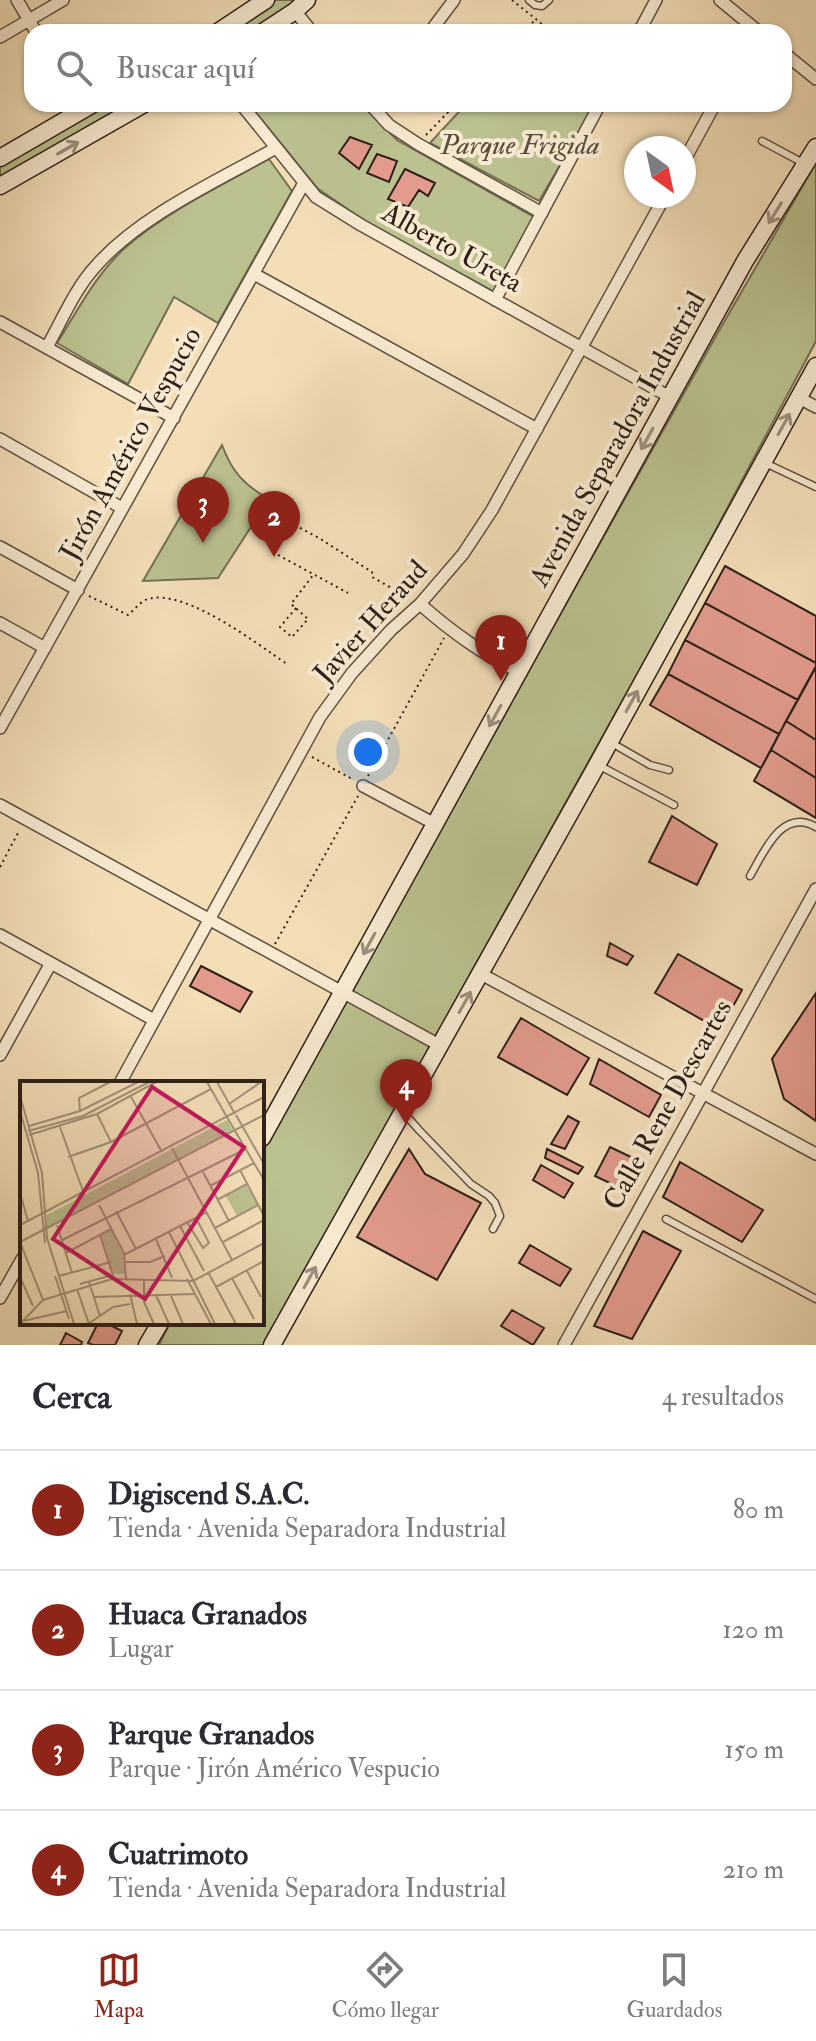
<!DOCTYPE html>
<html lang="es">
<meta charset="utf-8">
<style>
:root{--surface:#fff;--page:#f2f2f3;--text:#2b2b33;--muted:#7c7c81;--line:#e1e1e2;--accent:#8f2418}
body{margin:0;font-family:"IM FELL Double Pica",serif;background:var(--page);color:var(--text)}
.compass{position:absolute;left:624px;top:136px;width:72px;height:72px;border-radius:50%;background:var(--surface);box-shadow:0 2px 6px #0004;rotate:147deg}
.you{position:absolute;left:368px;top:752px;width:28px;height:28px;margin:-20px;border:6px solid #fff;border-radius:50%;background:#1a73e8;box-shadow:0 0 0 12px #1a73e833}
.badge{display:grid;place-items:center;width:52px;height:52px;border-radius:50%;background:var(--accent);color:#fff;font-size:26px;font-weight:700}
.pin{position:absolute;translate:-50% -66px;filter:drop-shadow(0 2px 4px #0008)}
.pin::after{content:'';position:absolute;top:42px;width:28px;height:24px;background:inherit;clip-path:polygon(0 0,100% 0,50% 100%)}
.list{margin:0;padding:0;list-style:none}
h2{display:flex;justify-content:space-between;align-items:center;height:104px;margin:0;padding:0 32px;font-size:34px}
h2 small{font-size:26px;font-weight:400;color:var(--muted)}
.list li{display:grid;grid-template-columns:52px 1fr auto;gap:24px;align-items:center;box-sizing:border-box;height:120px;padding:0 32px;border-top:2px solid var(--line)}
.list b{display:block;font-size:30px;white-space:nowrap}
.list p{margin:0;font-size:26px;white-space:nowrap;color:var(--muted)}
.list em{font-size:26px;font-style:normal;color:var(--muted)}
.icon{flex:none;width:44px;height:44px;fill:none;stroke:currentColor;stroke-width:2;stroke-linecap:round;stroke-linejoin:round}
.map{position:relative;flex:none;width:816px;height:1345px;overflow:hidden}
.search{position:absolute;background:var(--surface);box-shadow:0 2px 6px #0004;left:24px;right:24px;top:24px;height:88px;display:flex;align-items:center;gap:20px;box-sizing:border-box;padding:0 28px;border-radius:24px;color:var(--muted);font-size:30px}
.sheet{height:584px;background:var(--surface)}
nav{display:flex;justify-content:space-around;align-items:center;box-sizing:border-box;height:112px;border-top:2px solid var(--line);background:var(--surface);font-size:22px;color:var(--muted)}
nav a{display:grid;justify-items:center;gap:4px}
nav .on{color:var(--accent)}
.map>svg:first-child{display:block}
</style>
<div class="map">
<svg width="816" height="1345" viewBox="0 0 816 1345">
<rect width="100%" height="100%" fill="#f3deb8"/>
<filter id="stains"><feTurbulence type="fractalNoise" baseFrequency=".0025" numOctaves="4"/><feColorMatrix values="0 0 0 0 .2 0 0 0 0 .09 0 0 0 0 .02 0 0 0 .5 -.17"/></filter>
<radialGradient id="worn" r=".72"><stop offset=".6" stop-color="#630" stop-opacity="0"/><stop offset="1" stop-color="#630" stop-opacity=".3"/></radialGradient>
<!-- green -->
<path fill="#bbc18f" stroke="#747054" stroke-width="2" d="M274 0H296L249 32H228Z
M101 104H130L0 178V161Z
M249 104H361L397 140 534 217 494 292 365 221 317 188Z
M466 104H596L539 201 430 143Z
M269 159 292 191 218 323 174 297 128 384 57 343C78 310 96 274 126 247 164 213 224 184 269 159Z
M816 163V341L680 597 264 1345H159L170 1323H262V1153L586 568 720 329Z
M222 445C232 472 244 485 269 499L218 578 143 581Z"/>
<!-- building -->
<path fill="#e29b8c" stroke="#2d2018" stroke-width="2" d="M350 137 372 145 359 169 339 153Z
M377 154 397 161 389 182 367 173Z
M405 169 435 183 428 196 419 190 408 207 388 199Z
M725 566 816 616V663L705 603Z
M705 603 816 663V667L798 700 685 640Z
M685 640 798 700 779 734 668 674Z
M815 668 816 669V740L786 721Z
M668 674 779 734 761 768 650 705Z
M786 721 816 740V778L771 750Z
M771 750 816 778V818L754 781Z
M672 816 717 844 697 885 649 862Z
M610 943 633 956 627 965 607 956Z
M678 954 742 990 720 1030 655 993Z
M201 966 252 992 240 1012 190 986Z
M816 993V1121L784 1099 772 1059Z
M521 1018 589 1058 567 1095 498 1057Z
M599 1059 661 1095 649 1117 590 1084Z
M568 1116 579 1122 565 1149 551 1144Z
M610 1147 635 1159 616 1186 595 1176Z
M409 1149 425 1174 481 1203 437 1280 357 1237Z
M547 1149 583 1167 578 1174 545 1158Z
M680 1162 763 1210 742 1242 663 1197Z
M541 1165 573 1183 564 1198 533 1180Z
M643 1231 681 1251 632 1339 594 1326Z
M530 1245 571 1269 560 1286 519 1263Z
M512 1310 544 1328 533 1345 501 1326Z
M98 1323H106L122 1331 115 1345H93L88 1343Z
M66 1333 82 1342 81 1345H60Z"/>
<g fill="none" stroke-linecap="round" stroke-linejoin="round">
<defs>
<path id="lane" d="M529 0 535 5 542 6 549 0
M762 141 805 164
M763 462 816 487
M610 742 650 765 669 770
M600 766 674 805
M750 876C764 852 782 807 816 827
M403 1112 419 1130 471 1184 489 1196 495 1203 500 1216 493 1229
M666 1219 816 1299"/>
<path id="street" d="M17 0 36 32
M720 0 759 32
M295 11 312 32
M430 32 454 0
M639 32 656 0
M0 37 63 0
M784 53 816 79
M241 104 316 197 361 225 670 397
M370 104 389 125 418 144 542 213
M684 161 715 104
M254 274 537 429
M495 300 600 104
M0 322 174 418
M47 347C62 320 75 289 95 267 139 216 217 181 276 148
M799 398 816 407
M0 439 122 508
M0 547 78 590
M420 604C453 633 480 652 519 672
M0 623 45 648
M0 728 304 183
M363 786 435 824
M0 805 441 1046
M0 935 154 1020
M481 974 816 1154
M0 1055 51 963
M120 1083 320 717 352 673 391 630 420 604 463 554 492 510 665 196
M0 1298 22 1259
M564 1345 816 889"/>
<path id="secondary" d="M218 32 266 0
M263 32 295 11 307 0
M0 158 93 104
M0 186 144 104
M262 1138 745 261 816 147
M147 1345 160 1323
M272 1345 597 765 816 366"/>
</defs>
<!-- lane casing -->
<use href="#lane" stroke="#5e5040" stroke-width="9"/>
<!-- street casing -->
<use href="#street" stroke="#5e5040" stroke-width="14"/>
<!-- secondary casing -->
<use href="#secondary" stroke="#2d2018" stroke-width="19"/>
<!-- path -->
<path stroke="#2d2018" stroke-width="2" stroke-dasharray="2 4" stroke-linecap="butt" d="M512 0 552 32
M524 32 535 20
M426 135 456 104
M263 508 319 538 372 572V577L409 598
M278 555 348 593
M89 596 128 615C134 610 141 601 148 599 185 588 257 644 287 664
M296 608 280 627 292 637 308 619 291 604 314 574
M312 757 352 779
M368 776 444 638
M0 867 19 831
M275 944 358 796"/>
<!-- lane -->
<use href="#lane" stroke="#f7ead1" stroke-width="6"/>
<!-- street -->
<use href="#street" stroke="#f7ead1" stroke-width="11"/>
<!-- secondary -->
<use href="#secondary" stroke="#f7ead1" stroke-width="16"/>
</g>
<!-- one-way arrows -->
<defs><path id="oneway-shaft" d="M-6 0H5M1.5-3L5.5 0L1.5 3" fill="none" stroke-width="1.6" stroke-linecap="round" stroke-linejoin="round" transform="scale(2)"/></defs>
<g stroke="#9c8f7e">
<use href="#oneway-shaft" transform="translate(68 148) rotate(-30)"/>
<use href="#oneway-shaft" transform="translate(775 213) rotate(122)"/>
<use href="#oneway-shaft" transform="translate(784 424) rotate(-61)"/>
<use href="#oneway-shaft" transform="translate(647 439) rotate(119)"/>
<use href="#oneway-shaft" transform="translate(632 701) rotate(-61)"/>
<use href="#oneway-shaft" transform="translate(495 716) rotate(119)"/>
<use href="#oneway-shaft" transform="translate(369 944) rotate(119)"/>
<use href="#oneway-shaft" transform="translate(465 1002) rotate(-61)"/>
<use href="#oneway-shaft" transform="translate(310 1277) rotate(-61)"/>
</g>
<g text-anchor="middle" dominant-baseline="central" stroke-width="8" stroke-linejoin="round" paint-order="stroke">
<!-- park labels -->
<g font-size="28" font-style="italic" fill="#58503c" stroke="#f7ead1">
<text x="520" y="145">Parque Frigida</text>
</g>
<!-- street labels -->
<g font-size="28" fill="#2d2018" stroke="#f7ead1">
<text transform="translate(452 248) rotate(29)">Alberto Ureta</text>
<text transform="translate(618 439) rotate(-61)">Avenida Separadora Industrial</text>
<text transform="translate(131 444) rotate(-61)">Jirón Américo Vespucio</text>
<text transform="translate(371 622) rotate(-48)">Javier Heraud</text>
<text transform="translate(668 1105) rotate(-61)">Calle Rene Descartes</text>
</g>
</g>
<!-- overview -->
<g transform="translate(20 1081)">
<rect width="244" height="244" fill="#f3deb8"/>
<path d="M207 39 213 50 27 147V134ZM227 104 238 123 217 135 206 115ZM91 148 103 173 105 193H93L81 154Z" fill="#bbc18f"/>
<path fill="none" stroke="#a49278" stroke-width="2" d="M187 1 208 38M197 1 215 33M110 14 142 71M0 15 22 92 27 157 54 243M209 23 241 1M0 30 18 92 25 162M60 30 59 17 90 1M77 33 91 61M216 34 244 83M208 38 244 99M9 45 60 30 118 1M40 46 64 113M8 50 63 35 129 1M9 54 77 33 136 1M152 67 212 179M48 76 91 61 191 8M220 89 244 135M183 91 209 140M190 105 234 82M0 112 8 140M197 119 227 103M79 124 104 172 106 198M96 130 116 168M167 141 183 167 189 162 176 137M0 144 244 16M37 144 52 192M160 145 184 190M195 147 238 124M149 151 195 243M80 154 93 195M136 158 152 197M42 159 226 68M0 161 23 219M0 161 244 34M203 161 244 139M46 172 91 148M104 174 187 131M105 181H130L145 175M227 190 241 216M188 191 216 243M35 195 49 238M39 195 91 181M0 196 13 225M212 197 234 238M167 198 191 243M124 199V221L134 243M69 201 80 235M60 203 89 195M196 206 244 180M57 208 69 243M110 213 117 243M136 214 149 243M151 215 163 243M74 216 174 213M3 240 47 230M0 243 23 219 92 198 173 200 244 162M68 243 93 226 110 223"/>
<path fill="#c2185b" fill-opacity="0.15" stroke="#c2185b" stroke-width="4" d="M132 6 224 66 125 218 33 158Z"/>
<rect width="244" height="244" fill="none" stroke="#2d2018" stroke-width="4"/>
</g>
<rect width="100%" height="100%" filter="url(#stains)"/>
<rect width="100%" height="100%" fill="url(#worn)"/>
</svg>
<svg class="compass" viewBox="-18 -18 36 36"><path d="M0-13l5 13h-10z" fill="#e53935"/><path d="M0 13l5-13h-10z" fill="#7c7c81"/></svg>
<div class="you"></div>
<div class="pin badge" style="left:501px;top:681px">1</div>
<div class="pin badge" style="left:274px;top:557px">2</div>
<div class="pin badge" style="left:203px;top:543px">3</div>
<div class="pin badge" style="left:406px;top:1125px">4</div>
<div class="search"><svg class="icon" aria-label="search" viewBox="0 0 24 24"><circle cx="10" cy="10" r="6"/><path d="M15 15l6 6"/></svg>Buscar aquí</div>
</div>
<section class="sheet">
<h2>Cerca<small>4 resultados</small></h2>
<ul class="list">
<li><span class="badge">1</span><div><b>Digiscend S.A.C.</b><p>Tienda · Avenida Separadora Industrial</p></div><em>80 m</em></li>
<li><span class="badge">2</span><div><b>Huaca Granados</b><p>Lugar</p></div><em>120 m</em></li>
<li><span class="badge">3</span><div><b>Parque Granados</b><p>Parque · Jirón Américo Vespucio</p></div><em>150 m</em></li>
<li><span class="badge">4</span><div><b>Cuatrimoto</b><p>Tienda · Avenida Separadora Industrial</p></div><em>210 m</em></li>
</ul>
</section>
<nav>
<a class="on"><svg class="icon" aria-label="map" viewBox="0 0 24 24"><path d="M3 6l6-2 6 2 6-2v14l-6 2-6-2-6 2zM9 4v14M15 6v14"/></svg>Mapa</a>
<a><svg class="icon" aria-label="directions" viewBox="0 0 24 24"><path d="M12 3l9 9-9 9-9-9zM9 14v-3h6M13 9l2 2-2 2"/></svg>Cómo llegar</a>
<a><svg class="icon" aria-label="saved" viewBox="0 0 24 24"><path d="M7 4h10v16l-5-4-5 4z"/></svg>Guardados</a>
</nav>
